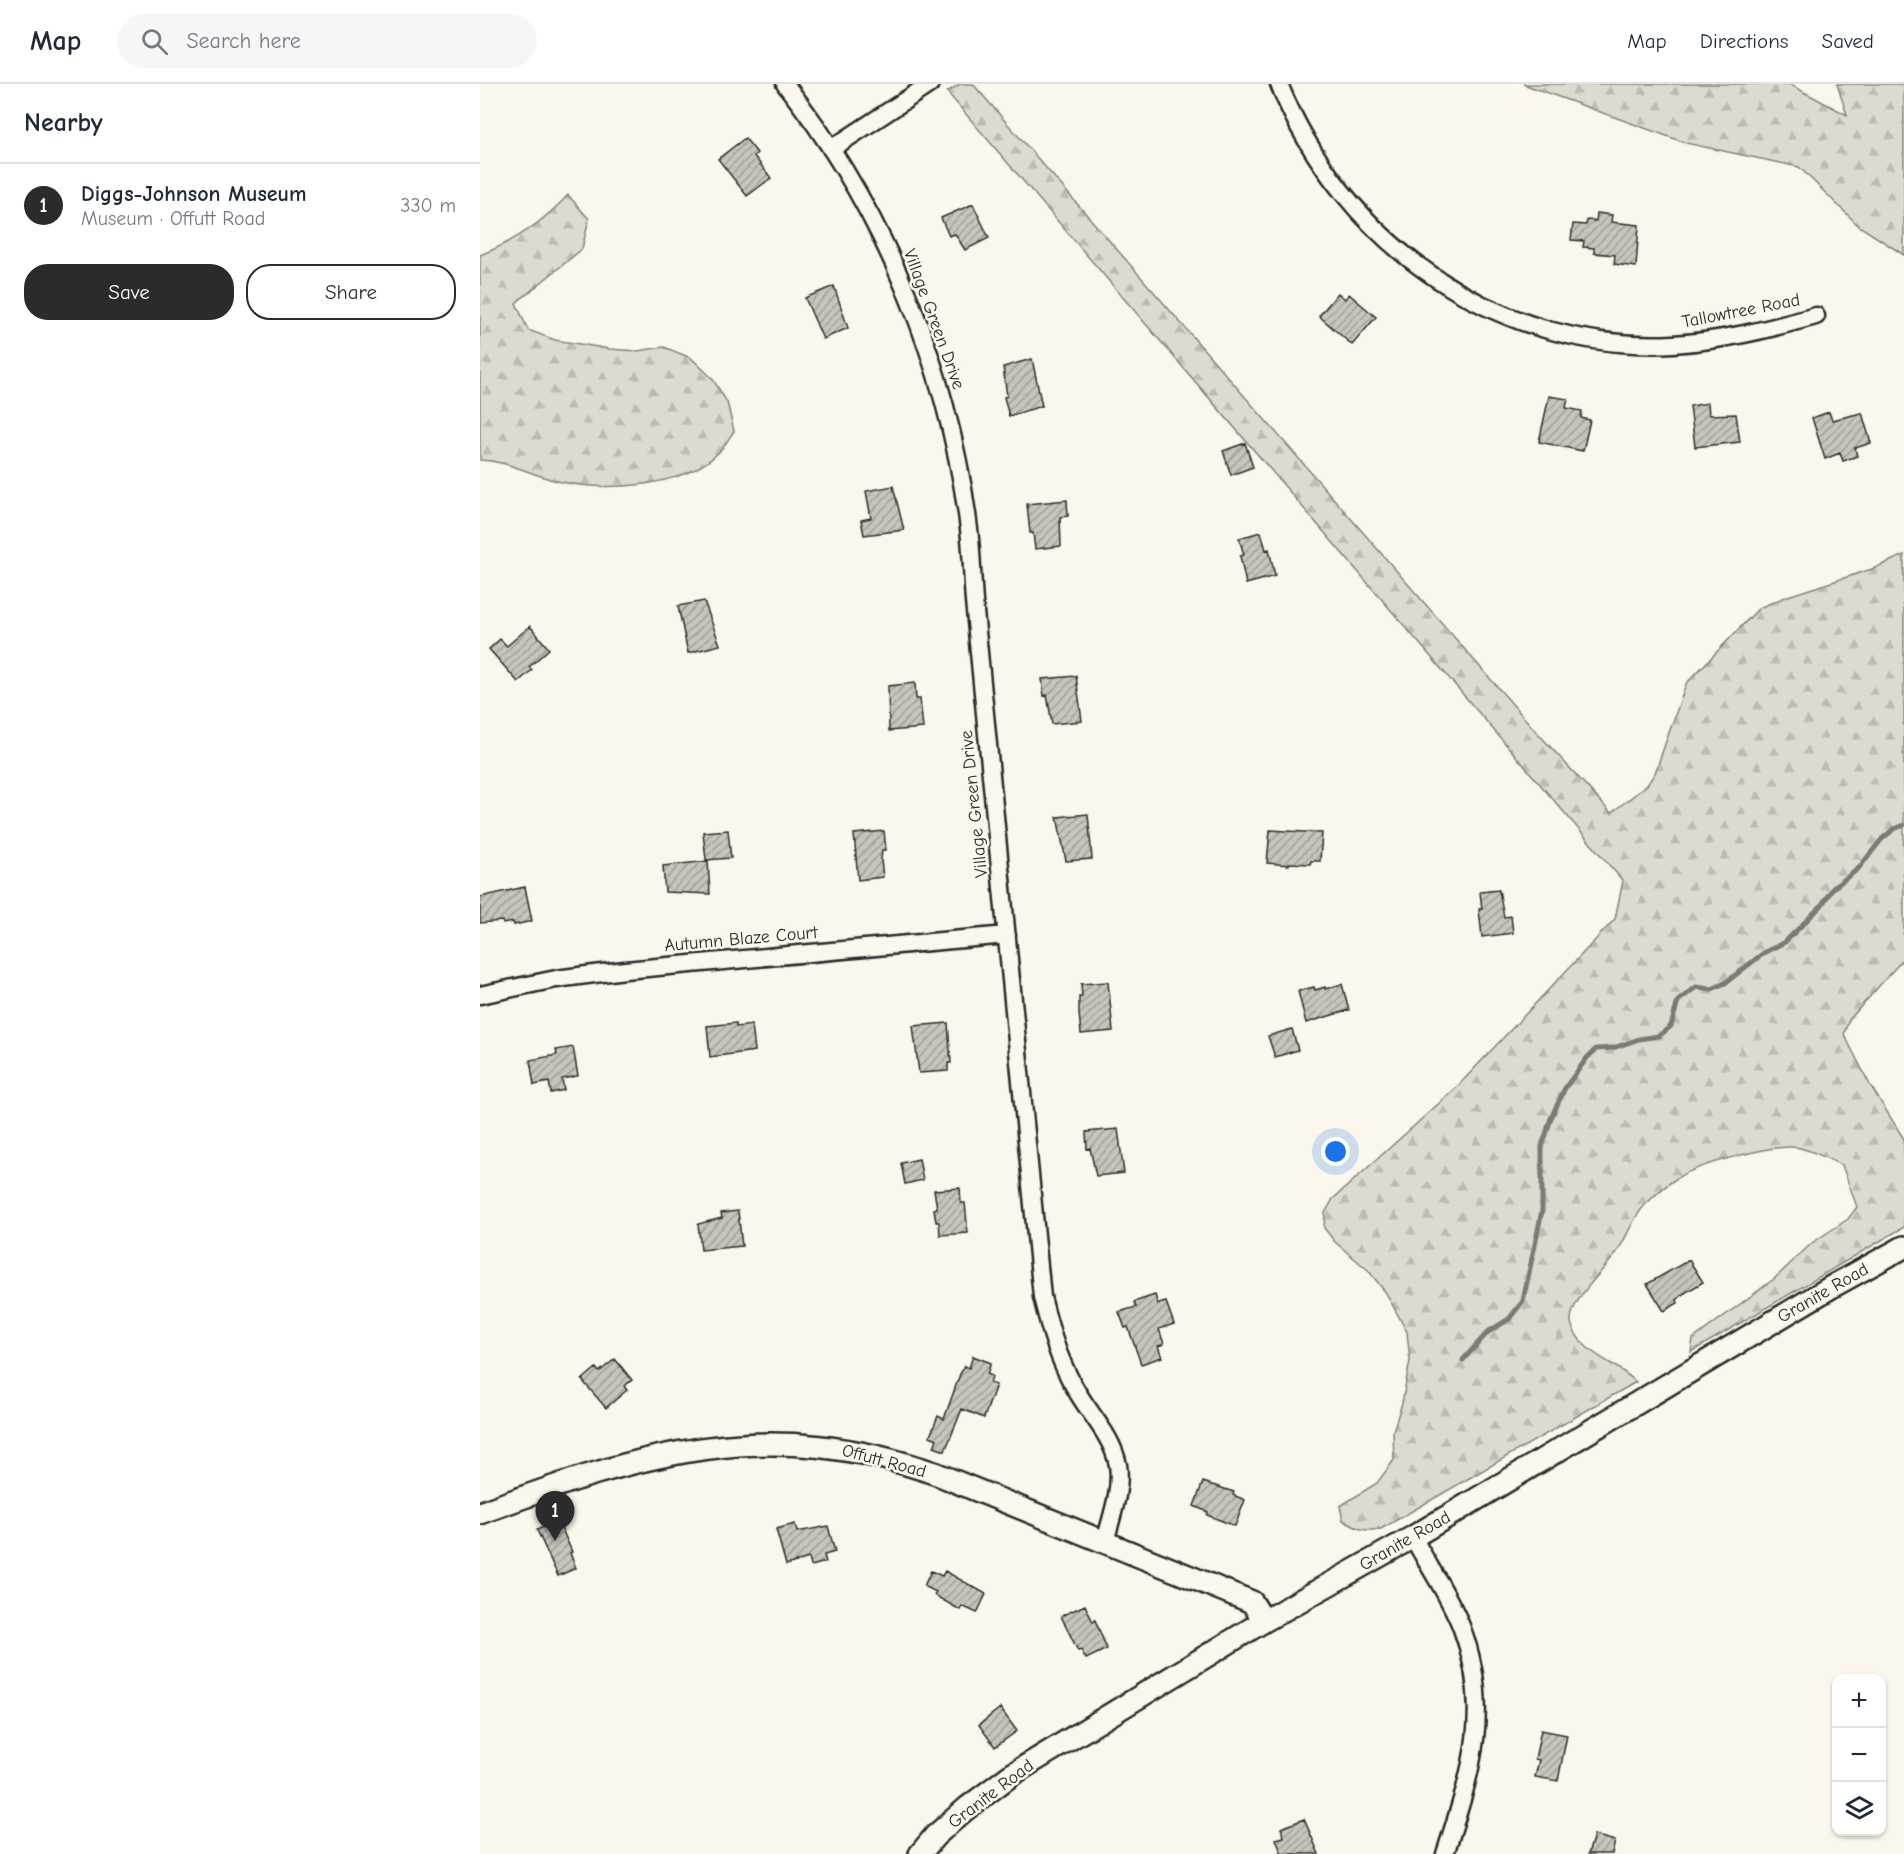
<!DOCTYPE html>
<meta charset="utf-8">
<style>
:root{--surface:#fff;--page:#f6f6f7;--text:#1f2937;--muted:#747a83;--line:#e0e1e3;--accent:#2b2b2b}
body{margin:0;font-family:"Comic Neue",sans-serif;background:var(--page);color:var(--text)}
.controls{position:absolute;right:18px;bottom:18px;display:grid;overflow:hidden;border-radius:12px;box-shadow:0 2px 4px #0004}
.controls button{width:54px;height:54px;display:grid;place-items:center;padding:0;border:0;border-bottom:2px solid var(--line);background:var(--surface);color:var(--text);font:30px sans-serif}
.you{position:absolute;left:856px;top:1068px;width:21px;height:21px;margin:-15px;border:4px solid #fff;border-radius:50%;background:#1a73e8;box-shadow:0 0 0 9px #1a73e833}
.badge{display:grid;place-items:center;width:39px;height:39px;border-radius:50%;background:var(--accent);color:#fff;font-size:20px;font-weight:700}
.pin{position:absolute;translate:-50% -50px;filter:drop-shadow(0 2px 3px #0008)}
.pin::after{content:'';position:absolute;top:32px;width:21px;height:18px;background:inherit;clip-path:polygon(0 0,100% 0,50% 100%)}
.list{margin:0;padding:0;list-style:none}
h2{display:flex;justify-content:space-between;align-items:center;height:78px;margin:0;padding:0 24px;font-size:26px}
h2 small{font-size:20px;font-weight:400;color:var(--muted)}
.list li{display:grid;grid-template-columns:39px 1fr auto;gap:18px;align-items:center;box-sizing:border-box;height:84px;padding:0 24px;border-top:2px solid var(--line)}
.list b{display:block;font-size:22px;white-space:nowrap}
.list p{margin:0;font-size:20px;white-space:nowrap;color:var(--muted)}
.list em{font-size:20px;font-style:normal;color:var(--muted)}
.actions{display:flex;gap:12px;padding:18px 24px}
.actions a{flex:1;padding:14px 0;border:2px solid var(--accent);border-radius:24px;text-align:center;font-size:21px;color:var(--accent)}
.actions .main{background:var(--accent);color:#fff}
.icon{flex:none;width:33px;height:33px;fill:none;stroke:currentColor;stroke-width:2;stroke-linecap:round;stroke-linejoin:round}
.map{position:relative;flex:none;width:1424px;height:1770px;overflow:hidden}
header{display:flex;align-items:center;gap:36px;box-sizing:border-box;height:84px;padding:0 30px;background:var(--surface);border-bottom:2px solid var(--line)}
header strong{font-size:28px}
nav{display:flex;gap:33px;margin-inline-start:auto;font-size:21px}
.search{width:420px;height:54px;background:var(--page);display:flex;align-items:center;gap:15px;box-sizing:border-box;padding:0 21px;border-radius:33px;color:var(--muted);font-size:22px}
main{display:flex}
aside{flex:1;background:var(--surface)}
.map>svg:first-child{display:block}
</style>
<header>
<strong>Map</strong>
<div class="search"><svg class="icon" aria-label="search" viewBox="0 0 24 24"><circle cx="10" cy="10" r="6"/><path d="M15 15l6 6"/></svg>Search here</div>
<nav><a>Map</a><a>Directions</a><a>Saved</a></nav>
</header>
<main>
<aside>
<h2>Nearby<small></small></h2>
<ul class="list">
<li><span class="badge">1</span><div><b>Diggs-Johnson Museum</b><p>Museum · Offutt Road</p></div><em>330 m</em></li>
</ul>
<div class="actions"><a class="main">Save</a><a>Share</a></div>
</aside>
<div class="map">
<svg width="1424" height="1770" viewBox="0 0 1424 1770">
<defs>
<pattern id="forest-firs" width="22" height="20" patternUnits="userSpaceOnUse" patternTransform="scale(1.5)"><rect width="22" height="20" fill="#dddad0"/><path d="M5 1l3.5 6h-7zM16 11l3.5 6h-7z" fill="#bebbb3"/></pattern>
<pattern id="building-hatch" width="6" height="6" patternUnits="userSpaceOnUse" patternTransform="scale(1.5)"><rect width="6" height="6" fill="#c7c4bc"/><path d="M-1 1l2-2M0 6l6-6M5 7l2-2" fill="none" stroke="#a29f99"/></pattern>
</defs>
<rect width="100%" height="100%" fill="#fbf7ec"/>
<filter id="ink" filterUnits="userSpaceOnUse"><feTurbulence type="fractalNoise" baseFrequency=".0167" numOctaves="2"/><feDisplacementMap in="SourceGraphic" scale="12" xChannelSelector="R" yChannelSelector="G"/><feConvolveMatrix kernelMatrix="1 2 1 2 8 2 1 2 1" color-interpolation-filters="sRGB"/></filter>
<g filter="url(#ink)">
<!-- forest -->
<path fill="url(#forest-firs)" stroke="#84827e" stroke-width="1.5" d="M480 0H493L1054 645 1131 729 1167 701 1175 689 1206 600 1279 524 1308 512 1395 484 1424 471V874L1369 936 1364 950 1390 1001 1424 1055V1143L1211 1268 1213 1255 1294 1195 1332 1159 1368 1135 1377 1123 1362 1081C1349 1076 1334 1067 1320 1064 1297 1058 1218 1081 1197 1094 1186 1101 1175 1111 1166 1120 1151 1135 1147 1155 1135 1171 1124 1186 1084 1222 1092 1242 1102 1270 1136 1278 1156 1298L901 1445C885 1448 877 1445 863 1436L860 1422 897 1399 914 1376 913 1347 922 1319 930 1277 927 1248 906 1209 888 1186 855 1158 844 1144 845 1129 853 1115 976 1004 1135 835 1143 797 467 8Z
M1043 0H1309L1367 31 1357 0H1424V171L1379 142 1319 83 1206 59Z
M88 111 109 135 102 165 36 219 48 246 75 256 130 265 157 267 184 263 211 274 232 294 247 318 254 347C249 354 244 363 238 369 202 405 117 409 70 395 46 388 26 377 0 376V171C34 158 63 138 88 111Z"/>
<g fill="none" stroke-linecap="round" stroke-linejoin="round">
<!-- stream -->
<path stroke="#7b7a75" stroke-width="5" d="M983 1276 1008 1248 1029 1235 1043 1217 1062 1127V1063L1071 1034 1085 1004 1107 974 1116 965 1133 964 1159 955 1179 952 1191 942 1198 917 1216 903 1232 905 1245 899 1285 868 1305 858 1341 822 1353 804 1378 785 1402 755 1414 745 1424 741"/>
</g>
<!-- building -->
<path fill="url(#building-hatch)" stroke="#2b2b2b" stroke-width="1.5" d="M265 54 277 69 274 72 291 94 267 112 238 75Z
M493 120 509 154 485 166 475 150 469 152 461 134Z
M1117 129 1132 131 1131 138 1159 141 1156 183 1134 180 1135 171 1114 169V164L1103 163 1104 157 1091 156 1093 140 1106 141 1107 136 1116 137Z
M354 202 368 244 343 255 325 214Z
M858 209 865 215 869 210 896 233 872 261 839 232Z
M552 275 562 322 529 332 524 313 527 312 523 283Z
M1069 312 1088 315 1086 324 1102 327 1101 334 1110 336 1103 367 1059 358Z
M1228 319 1229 331 1256 330 1260 358 1215 363 1210 322Z
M1349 328 1352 336 1382 329 1391 359 1375 364 1377 372 1363 377 1360 369 1345 375 1332 334Z
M765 359 773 383 751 391 743 367Z
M413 402 424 446 384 451 381 436 391 434 386 407Z
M587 416 588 432 580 433 581 462 555 465 553 449H550L547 420Z
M781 448 786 466 789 465 795 492 766 500 760 472 764 471 759 454Z
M224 517 240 561 208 569 198 522Z
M50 542 69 565 49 583 52 586 38 598 9 565 20 555 27 562Z
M596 592 602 637 572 640 567 611 564 612 562 595Z
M435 599 436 615H440L443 644 409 647 408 602Z
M608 730 612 775 586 777 577 733Z
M248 746 251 774 226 776 223 748Z
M790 746 842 749 840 777H831L830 780 809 779V781L787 779Z
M404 747 406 766H402L401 776 403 793 378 796 374 750Z
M228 777 230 810 185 808 183 782Z
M45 803 52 837 34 841 33 838 23 840 22 837 0 839V813Z
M1019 806 1024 833 1031 832 1033 849 1002 853 999 825H1002L1000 808Z
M628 898 633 947 601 950 599 929V913H602L601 900Z
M862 900 869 926 826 939 818 907 834 903 835 906 845 903V905Z
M256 939V943L272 941 275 967 230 973 227 942Z
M468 939 471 979H468V987L439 989 433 942Z
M812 945 818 966 795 973 788 952Z
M93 963 98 992 82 995 84 1006 71 1009 69 998 54 1001 50 976 77 971 76 966Z
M638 1045 644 1089 616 1092 610 1064 607 1065 606 1048Z
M439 1075 443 1096 425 1100 421 1079Z
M480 1104 481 1119H485L488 1149 460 1151 459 1138H456L454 1125 457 1124 454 1106Z
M258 1127 262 1162 221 1166 218 1140 242 1134 241 1129Z
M1209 1176 1223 1198 1203 1210 1197 1216 1198 1219 1184 1227 1167 1200Z
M675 1211 678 1220 686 1218 694 1240 679 1245 684 1260 678 1262 682 1273 661 1280 648 1243 645 1244 639 1228 656 1223 654 1218Z
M493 1272 511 1279 507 1290 512 1292 510 1299 516 1301 504 1334 482 1325 465 1367 454 1363 457 1355 450 1352 458 1332 464 1335 480 1290 485 1282 489 1284Z
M135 1275 152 1296 144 1302 147 1306 126 1324 102 1296 116 1284 119 1288Z
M723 1398 754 1408 753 1411 765 1416 755 1442 727 1431 728 1428 714 1422Z
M78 1436 92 1468 90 1469 96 1484 78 1492 57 1446Z
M315 1440 317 1448 348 1442 355 1468 344 1471 346 1478 331 1482 329 1474 306 1481 296 1445Z
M451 1487 462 1492 465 1487 506 1510 497 1529 482 1522 480 1526 454 1511 456 1508 444 1502Z
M605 1521 613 1538 615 1536 627 1565 606 1575 601 1566 598 1567 581 1532Z
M520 1624 537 1647 515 1663 499 1641Z
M1061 1646 1087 1651 1078 1697 1055 1693 1059 1676 1055 1675Z
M824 1735 839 1770H802L796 1755 804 1753 801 1744Z
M1114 1751 1135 1757 1132 1770H1108Z"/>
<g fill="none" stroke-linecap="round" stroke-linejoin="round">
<defs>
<path id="minor" d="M305 0C405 127 469 285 489 445 492 469 492 493 494 517L562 1213C570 1245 578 1275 595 1304 609 1330 632 1351 638 1381 642 1406 631 1434 625 1458
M799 0C863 159 1018 269 1193 260 1242 257 1289 245 1336 232
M351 65 450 0
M0 911 76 895 145 886 527 851
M933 1453C948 1482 969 1511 981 1542 1013 1626 991 1689 965 1770"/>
<path id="tertiary" d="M0 1429C162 1369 287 1330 457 1390L772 1518 784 1537
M440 1770 455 1752 487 1724 531 1691 784 1537 933 1453 1353 1202 1424 1163"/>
</defs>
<!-- minor casing -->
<use href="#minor" stroke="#2b2b2b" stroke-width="21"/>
<!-- tertiary casing -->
<use href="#tertiary" stroke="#2b2b2b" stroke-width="26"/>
<!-- minor -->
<use href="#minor" stroke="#fbf7ec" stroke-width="16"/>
<!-- tertiary -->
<use href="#tertiary" stroke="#fbf7ec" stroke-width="21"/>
</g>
</g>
<g text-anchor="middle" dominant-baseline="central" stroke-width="5" stroke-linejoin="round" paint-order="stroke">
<!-- street labels -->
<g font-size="18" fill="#2b2b2b" stroke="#fbf7ec">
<text transform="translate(1261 227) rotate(-11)">Tallowtree Road</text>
<text transform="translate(454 235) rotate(70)">Village Green Drive</text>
<text transform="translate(494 720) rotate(-96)">Village Green Drive</text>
<text transform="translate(261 855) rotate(-5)">Autumn Blaze Court</text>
<text transform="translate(1343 1209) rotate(-30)">Granite Road</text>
<text transform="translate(404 1377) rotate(15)">Offutt Road</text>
<text transform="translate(925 1457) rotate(-30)">Granite Road</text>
<text transform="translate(511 1710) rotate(-37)">Granite Road</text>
</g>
</g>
</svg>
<div class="controls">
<button>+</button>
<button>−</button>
<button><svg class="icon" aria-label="layers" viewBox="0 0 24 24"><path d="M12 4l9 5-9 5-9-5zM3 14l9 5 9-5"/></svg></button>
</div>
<div class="you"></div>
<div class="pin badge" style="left:75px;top:1457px">1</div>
</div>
</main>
